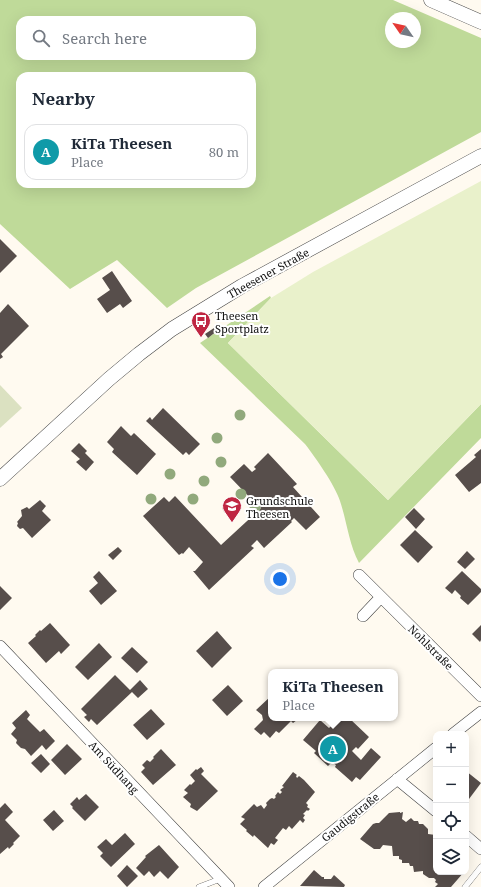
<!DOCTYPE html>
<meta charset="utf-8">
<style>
:root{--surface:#fff;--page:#f6f6f7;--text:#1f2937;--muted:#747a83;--line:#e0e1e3;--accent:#1a73e8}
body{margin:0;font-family:"Noto Serif",serif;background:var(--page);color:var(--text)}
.controls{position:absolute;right:12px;bottom:12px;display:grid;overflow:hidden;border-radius:8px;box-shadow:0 4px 16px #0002}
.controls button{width:36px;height:36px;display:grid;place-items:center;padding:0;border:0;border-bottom:1px solid var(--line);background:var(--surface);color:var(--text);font:20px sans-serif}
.compass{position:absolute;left:385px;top:12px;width:36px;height:36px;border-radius:50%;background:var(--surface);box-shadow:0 4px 16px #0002;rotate:304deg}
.you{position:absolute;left:280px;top:579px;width:14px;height:14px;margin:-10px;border:3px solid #fff;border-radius:50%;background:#1a73e8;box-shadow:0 0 0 6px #1a73e833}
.badge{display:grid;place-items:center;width:26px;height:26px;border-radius:50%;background:var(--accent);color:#fff;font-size:13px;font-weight:700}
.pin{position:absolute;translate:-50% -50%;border:2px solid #fff;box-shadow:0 1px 4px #0006}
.popup{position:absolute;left:268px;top:669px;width:130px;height:52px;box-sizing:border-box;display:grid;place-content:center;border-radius:8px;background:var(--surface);filter:drop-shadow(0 1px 3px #0005);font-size:13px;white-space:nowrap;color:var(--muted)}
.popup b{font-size:15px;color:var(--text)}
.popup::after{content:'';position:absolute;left:50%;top:100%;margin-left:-8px;border:8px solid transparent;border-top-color:var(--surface)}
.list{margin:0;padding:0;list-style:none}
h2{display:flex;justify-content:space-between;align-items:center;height:52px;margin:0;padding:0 16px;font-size:17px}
h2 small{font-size:13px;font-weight:400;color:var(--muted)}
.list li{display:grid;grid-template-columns:26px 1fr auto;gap:12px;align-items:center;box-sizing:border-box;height:56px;margin:0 8px 8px;padding:0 8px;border:1px solid var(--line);border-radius:12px}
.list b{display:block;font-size:15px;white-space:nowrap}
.list p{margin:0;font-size:13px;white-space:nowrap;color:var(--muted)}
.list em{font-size:13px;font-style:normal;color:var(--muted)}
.icon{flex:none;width:22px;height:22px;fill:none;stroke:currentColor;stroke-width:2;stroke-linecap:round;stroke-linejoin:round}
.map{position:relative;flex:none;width:481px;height:887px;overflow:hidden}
.search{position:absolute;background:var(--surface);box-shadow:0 4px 16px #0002;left:16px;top:16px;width:240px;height:44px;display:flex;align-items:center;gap:10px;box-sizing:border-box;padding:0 14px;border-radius:12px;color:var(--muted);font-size:15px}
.panel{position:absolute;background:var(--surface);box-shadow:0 4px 16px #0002;left:16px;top:72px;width:240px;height:116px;border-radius:12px}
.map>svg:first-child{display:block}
</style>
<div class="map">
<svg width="481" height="887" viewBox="0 0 481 887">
<rect width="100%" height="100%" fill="#fffaf0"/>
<!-- forest -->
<path fill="#bfda99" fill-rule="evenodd" d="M0 0H393L481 38V132L196 288 167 308 117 260 70 289 0 224ZM391 18H415V42H391ZM20 20H252V56H20ZM20 76H252V184H20Z
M270 296 271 298 228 343 388 500 481 404V438L359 563C349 544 347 522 340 501 335 485 315 457 305 444L200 343Z"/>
<!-- cemetery -->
<path fill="#dbe1c1" d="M0 385 22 408 0 428Z"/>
<!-- pitch -->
<path fill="#e9f1cb" d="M481 181V404L388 500 228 343 271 298 313 272Z"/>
<!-- building -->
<path fill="#574e4b" d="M0 239 17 256 0 273Z
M112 271 132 301 123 308 120 304 107 313 97 299 110 290 102 278Z
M8 304 29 326 1 354 3 357 0 359V313Z
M214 328 217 331 208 338 205 334Z
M163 408 200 444 189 455 186 452 183 455 146 421 150 417 152 420Z
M121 426 131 436 134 433 156 454 137 475 112 452 114 449 107 442Z
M79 443 87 451 85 453 94 462 86 471 76 462 80 459 71 451Z
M481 449V483L469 492 455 475 476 457 474 455Z
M268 453 297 484 293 487 320 517 306 530 294 518 291 521 292 522 264 548 257 540 251 546 254 548 209 590 193 571H195L203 562 189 547 183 554 182 553 179 555 143 516 164 497 169 502 175 496 221 545 261 508 257 504V505L230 477 244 464 252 472 256 469 254 467Z
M40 500 46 506 42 511 51 520 32 538 23 528 20 529 17 526 18 523 17 522 22 516 21 510 27 507 29 509Z
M414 508 425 519 416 529 405 517Z
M415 530 433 547 418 563 400 545Z
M118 547 122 551 113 560 108 555Z
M467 551 475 559 465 569 457 562Z
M99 571 117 591 101 605 89 591 98 583 93 577Z
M462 571 481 589V592L468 605 460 598 461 596 455 590 452 594 445 588Z
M0 586 12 598 0 610Z
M50 623 70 645 61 654 59 651 46 663 28 643 36 636 35 635 40 630 41 631Z
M481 625V640L480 642 472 634Z
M217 631 232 648 212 668 196 651Z
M99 643 112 657 88 680 75 667Z
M132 647 148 662 137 673 121 658Z
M115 675 130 690 140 680 148 689 138 698 132 692 97 725 91 719 89 722 84 717 87 715 81 709Z
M228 685 243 701 227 716 212 700Z
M271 696V718H296L297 720 293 723 291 721 279 733 276 731 270 738 264 732 261 735 254 729 263 720 262 715 256 710Z
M151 709 165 724 147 740 133 725Z
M26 710 30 715 27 719 40 732 44 729 55 741 46 750 42 745 31 756 25 749 21 748 16 743 17 740 11 734 16 728 12 723Z
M334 718H337L341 721 344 718H349L369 737 358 749 356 747 352 751 361 760 371 748 381 757 360 780 356 777 352 782 335 767 336 765 332 762 328 766 314 753 316 751 303 740 320 720 329 728 332 725 329 723Z
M67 744 82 759 65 775 51 760Z
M161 749 176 765 153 785 141 772 145 768 142 765 147 760 150 762 154 758 153 757Z
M41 754 50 764 41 773 31 763Z
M201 767 204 771 201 774 218 791 197 811 190 807 191 804 183 797 188 793 184 790 190 784 191 785 195 781 190 775 196 769 197 770Z
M466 771 481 783 466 803Z
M293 772 297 775 296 776 297 778 299 776 304 780 315 792 306 803 308 805 307 807 310 809 308 811 307 810 303 814 305 815 303 818 305 820 303 823 300 820 292 829 289 826 286 830 283 828 275 838 278 840 274 845 271 843 268 848 254 835 253 837 246 831 247 830 240 824 245 819 241 817 254 804 257 807 261 805 264 809 267 805 266 803 270 799 272 798 274 799 276 797 275 796 278 792 280 794 282 792 280 790 284 787 282 786Z
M86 794 99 807 85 821 72 808 73 807 70 804 77 797 79 800Z
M5 803 13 812 5 820 20 836 13 843 14 844 9 849 8 847 0 854V808Z
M54 810 64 821 53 831 43 820Z
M400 812V813L403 812 402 819 406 822 411 818 414 821H418L419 824H423L428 829V834L436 835V872H464L451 887H435L438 884 435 882 436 880 434 878H429L423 874V871L414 872 413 866H410L409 863H402V860L399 859V856H393L392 846 383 845 380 849H374L360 839 373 824 376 823H379L389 813Z
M125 833 135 844 111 867 100 856 103 853 97 847 106 839 112 845Z
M159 845 179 867 168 879 160 871 154 877 149 871 144 876 136 868 146 857 145 856Z
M127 865 138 876 127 887 117 876Z
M314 870 322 877H324V879H331L334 875 345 885 344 887 300 886Z"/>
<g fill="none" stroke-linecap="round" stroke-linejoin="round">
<defs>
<path id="service" d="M199 887 220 879
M465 887 481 867"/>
<path id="minor" d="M359 575 481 696
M363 616 381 597
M0 646 229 887
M453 734 481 712
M397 779 436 811
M466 836 481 849
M264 887 436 748"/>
<path id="tertiary" d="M431 0 481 22
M0 479 109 379 139 354 172 329 242 286 481 156"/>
</defs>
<!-- service casing -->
<use href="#service" stroke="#424242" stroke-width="6"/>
<!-- minor casing -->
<use href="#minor" stroke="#424242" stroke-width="12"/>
<!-- tertiary casing -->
<use href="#tertiary" stroke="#424242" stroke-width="15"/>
<!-- service -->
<use href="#service" stroke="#fff" stroke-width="5.5"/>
<!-- minor -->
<use href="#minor" stroke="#fff" stroke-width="11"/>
<!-- tertiary -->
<use href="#tertiary" stroke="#fff" stroke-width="14"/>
</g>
<!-- trees -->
<g fill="#91a97c">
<circle cx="240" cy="415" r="5.5"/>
<circle cx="217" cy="438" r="5.5"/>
<circle cx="221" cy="462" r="5.5"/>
<circle cx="170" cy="474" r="5.5"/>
<circle cx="204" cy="481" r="5.5"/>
<circle cx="241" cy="494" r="5.5"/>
<circle cx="151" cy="499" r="5.5"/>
<circle cx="193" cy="499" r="5.5"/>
<circle cx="228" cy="508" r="5.5"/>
<circle cx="255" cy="508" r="5.5"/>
</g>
<!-- icons -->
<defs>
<symbol id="bus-pin" viewBox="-11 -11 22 30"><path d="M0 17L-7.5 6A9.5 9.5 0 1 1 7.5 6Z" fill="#bf2642" stroke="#fff"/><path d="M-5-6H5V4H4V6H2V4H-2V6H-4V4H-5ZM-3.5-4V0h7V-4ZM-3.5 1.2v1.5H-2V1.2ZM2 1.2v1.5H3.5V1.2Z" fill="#fff"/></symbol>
<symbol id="school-pin" viewBox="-11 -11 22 30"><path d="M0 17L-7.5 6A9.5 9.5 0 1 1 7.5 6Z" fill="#bf2642" stroke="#fff"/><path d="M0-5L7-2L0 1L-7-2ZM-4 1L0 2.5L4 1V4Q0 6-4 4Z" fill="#fff"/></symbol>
</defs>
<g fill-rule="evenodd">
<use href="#bus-pin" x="190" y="310" width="22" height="30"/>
<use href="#school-pin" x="221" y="495" width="22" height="30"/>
</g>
<g text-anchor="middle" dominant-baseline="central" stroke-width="4" stroke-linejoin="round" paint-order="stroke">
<!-- street labels -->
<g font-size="11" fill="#0f0f0f" stroke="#fff">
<text transform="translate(268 273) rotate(-29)">Theesener Straße</text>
<text transform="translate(431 647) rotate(45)">Nohlstraße</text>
<text transform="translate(114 767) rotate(47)">Am Südhang</text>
<text transform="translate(350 817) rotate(-39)">Gaudigstraße</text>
</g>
<!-- poi labels -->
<g font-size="11" fill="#0f0f0f" stroke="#fff" text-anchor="start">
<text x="215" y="315">Theesen<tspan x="215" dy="13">Sportplatz</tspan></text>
<text x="246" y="500">Grundschule<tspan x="246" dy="13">Theesen</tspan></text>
</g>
</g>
</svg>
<div class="controls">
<button>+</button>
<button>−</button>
<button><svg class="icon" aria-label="locate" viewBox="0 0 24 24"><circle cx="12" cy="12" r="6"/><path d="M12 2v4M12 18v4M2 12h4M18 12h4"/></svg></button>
<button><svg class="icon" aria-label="layers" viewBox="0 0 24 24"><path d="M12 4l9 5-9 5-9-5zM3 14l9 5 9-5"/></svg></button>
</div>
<svg class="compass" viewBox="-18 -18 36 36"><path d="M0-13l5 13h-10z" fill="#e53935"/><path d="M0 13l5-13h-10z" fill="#747a83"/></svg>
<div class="you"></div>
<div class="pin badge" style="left:333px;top:749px;background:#0f9aa8">A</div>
<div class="popup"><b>KiTa Theesen</b>Place</div>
<div class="search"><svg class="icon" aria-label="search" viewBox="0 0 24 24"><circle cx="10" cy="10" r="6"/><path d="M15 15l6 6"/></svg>Search here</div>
<section class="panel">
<h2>Nearby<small></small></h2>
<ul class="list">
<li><span class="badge" style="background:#0f9aa8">A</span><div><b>KiTa Theesen</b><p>Place</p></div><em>80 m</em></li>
</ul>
</section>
</div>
